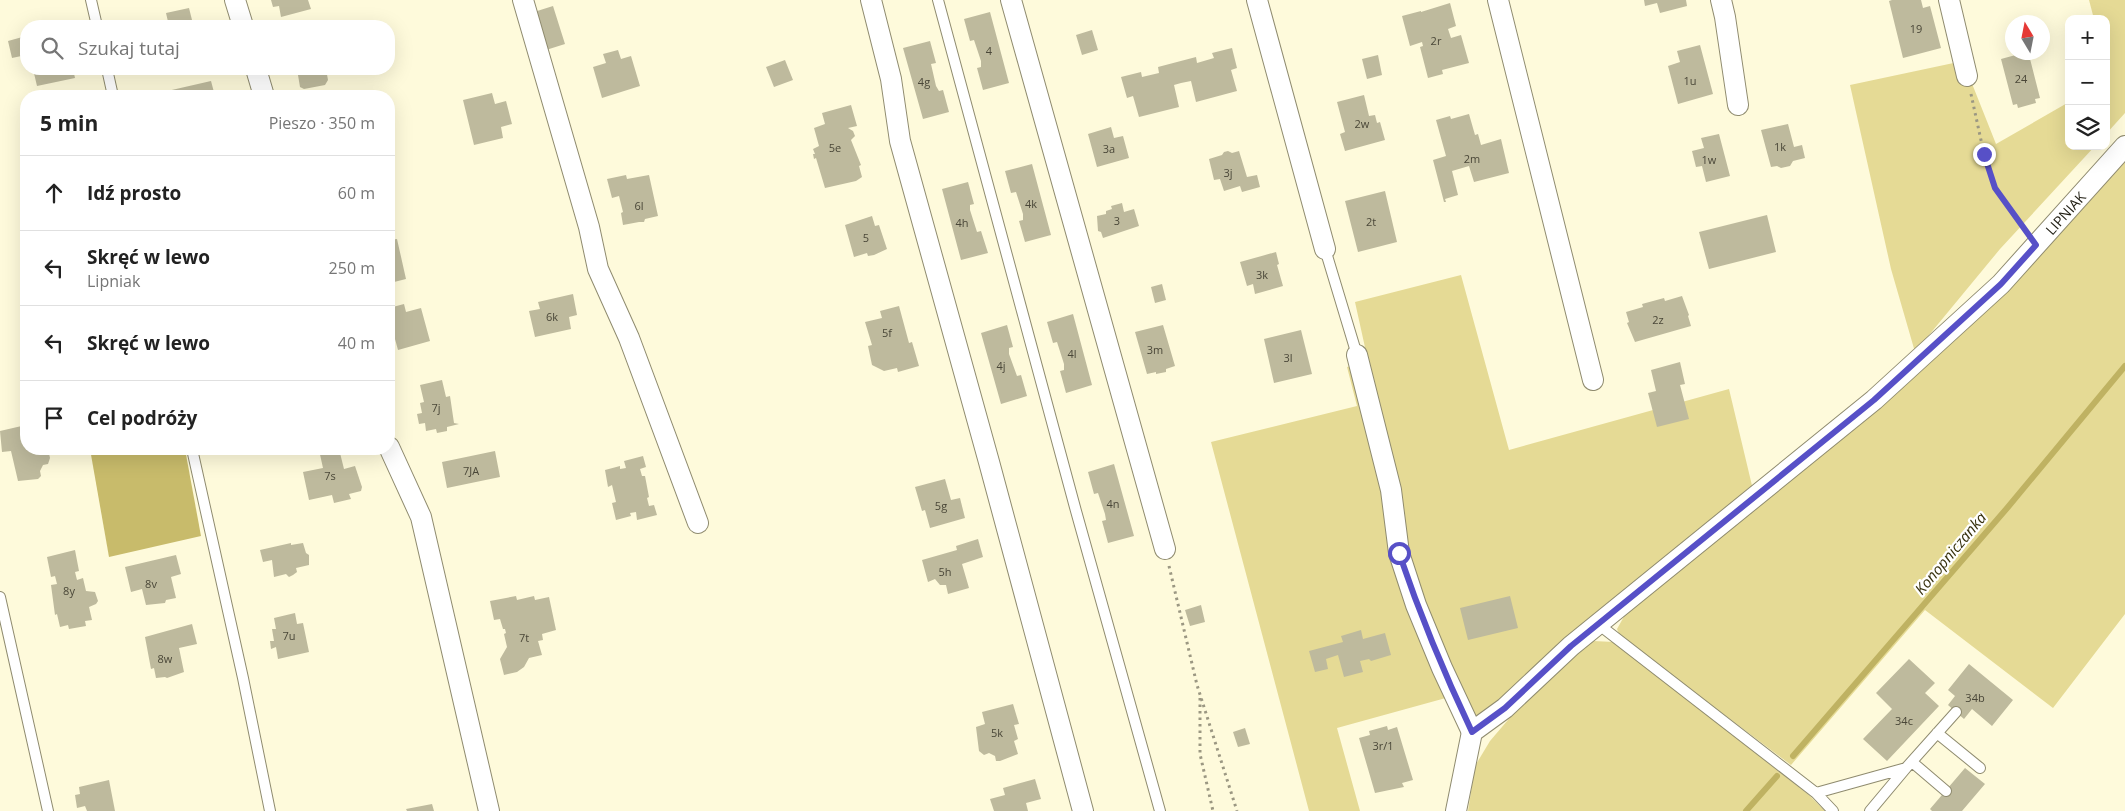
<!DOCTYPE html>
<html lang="pl">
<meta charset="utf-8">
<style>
:root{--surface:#fff;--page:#f6f6f6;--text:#222;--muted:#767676;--line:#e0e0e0}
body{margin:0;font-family:"Open Sans",sans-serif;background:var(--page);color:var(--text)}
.controls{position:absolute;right:15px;top:15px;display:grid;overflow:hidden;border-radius:10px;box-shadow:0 5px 20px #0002}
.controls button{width:45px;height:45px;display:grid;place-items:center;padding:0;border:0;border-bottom:1px solid var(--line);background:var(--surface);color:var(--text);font:25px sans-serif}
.compass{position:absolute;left:2005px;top:15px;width:45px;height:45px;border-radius:50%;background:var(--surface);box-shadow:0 5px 20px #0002;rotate:350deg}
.stop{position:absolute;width:15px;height:15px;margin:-11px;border:4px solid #5750c7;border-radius:50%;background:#fff}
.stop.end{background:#5750c7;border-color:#fff;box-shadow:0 1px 5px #0008}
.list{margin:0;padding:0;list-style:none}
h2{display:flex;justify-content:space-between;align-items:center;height:65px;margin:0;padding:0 20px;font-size:21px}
h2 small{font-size:16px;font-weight:400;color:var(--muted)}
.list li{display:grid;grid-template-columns:32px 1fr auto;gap:15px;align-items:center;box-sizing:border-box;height:75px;padding:0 20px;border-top:1px solid var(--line)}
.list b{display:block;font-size:19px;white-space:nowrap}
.list p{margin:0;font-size:16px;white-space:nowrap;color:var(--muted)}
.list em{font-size:16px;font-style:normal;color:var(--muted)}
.icon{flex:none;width:28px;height:28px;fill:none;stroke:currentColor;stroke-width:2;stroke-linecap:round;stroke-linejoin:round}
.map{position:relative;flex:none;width:2125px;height:811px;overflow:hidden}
.search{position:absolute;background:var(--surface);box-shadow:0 5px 20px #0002;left:20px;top:20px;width:375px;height:55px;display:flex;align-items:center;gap:12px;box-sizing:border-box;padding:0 18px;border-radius:20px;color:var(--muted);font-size:19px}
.panel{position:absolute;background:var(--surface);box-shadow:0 5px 20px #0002;left:20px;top:90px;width:375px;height:365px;border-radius:20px}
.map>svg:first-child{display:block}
</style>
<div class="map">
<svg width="2125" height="811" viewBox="0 0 2125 811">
<rect width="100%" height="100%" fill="#fefadb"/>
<!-- green -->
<path fill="#e5da95" d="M2089 0H2125V113L2106 134V80L2109 78 2106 67V19H2094Z
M1963 61 1996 144 2069 102V146H2095L2000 249 1915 352 1891 269 1850 85Z
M2125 157V614L2053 708 1925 610 1791 765 1620 636 1617 629 1626 613 1917 374Z
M1461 275 1509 450 1729 389 1754 494 1472 732 1453 696 1337 728 1360 811H1309L1211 442 1357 406 1347 367 1368 361 1355 302Z
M1593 641 1614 642 1809 795 1825 811H1468L1475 766 1490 741 1525 700Z"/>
<!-- forest -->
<path fill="#c8bb6b" d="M90 449H185L201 536 109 557Z"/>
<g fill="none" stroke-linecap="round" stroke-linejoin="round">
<!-- stream -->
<path stroke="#bfb262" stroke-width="6" d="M1793 756 2008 507 2125 366
M1746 811 1777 776"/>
</g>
<!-- building -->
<path fill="#beba9d" d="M271 0H308L311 9 281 17 279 6 273 7Z
M1644 0H1686L1687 6 1660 13 1657 3 1645 6Z
M1892 0H1921L1923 8 1930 6 1941 48 1903 58 1889 1Z
M1450 3 1456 26 1448 29 1451 38 1461 35 1469 63 1442 70 1443 74 1428 78 1420 47 1423 46 1422 42 1410 46 1402 16 1421 11V12Z
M553 6 565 44 546 50 534 12Z
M189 8 193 24 202 22 203 26H169L166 13Z
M990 12 1009 83 983 90 977 68 981 67V61L974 40 970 41 964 19Z
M1092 30 1098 50 1082 55 1076 35Z
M26 36V55L12 58 8 41Z
M930 41 936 63 931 64 936 86 939 91 943 90 949 112 923 119 903 48Z
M1700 45 1713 94 1678 104 1668 66 1680 62 1677 51Z
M1232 48 1237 68 1231 70 1237 91 1196 102 1191 81 1181 83 1174 85 1179 107 1139 117 1133 96 1127 98 1121 77 1141 72 1142 77 1159 73 1158 67 1196 57 1197 63 1214 58 1212 53Z
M618 50 621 59 631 56 640 86 602 98 593 67 606 63 603 54Z
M2023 53 2024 56 2029 55 2040 98 2035 99 2036 103 2018 108 2017 104 2013 105 2001 59Z
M1378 55 1382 75 1367 79 1362 59Z
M785 60 793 80 774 87 766 67Z
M33 69H73L75 78 37 86Z
M297 69H326L328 80 325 85 304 89 300 87Z
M211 81 215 96H164L163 92Z
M492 93 495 104 506 101 512 124 501 127 503 138 474 145 463 100Z
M1364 95 1369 116 1375 115 1377 123 1380 122 1385 140 1345 151 1340 134 1345 132 1337 102Z
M851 105 857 126 848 128 853 131 855 136 851 140 861 165 859 166 862 177 856 181 825 188 816 158 814 159 813 154H815L813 149 819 146 814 128 825 124 822 113Z
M1469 114 1475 135 1478 134 1481 145 1501 139 1509 173 1474 182 1469 166 1452 171 1458 195 1445 199 1446 202H1444L1433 160 1446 156 1436 120 1450 116 1451 119Z
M1788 124 1794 147 1802 145 1805 158 1793 161 1790 166 1781 168 1777 166 1771 167 1761 130Z
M1111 127 1114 138 1123 136 1129 158 1097 167 1088 134Z
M1719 134 1730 176 1706 182 1702 166 1696 167 1692 151 1704 148 1701 138Z
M1228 151 1232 153 1239 151 1247 177 1257 175 1260 187 1242 192 1240 186 1224 191 1220 179 1214 180 1209 159 1222 155 1224 152Z
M1032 164 1051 235 1025 242 1019 221 1023 220V214L1016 192 1011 193 1005 171Z
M626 175 627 179 649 175 658 216 645 219 644 222H639L623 225 621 213 623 212 619 196 612 198 607 179Z
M968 182 974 204 970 205V210L977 232 981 231 988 253 961 260 942 189Z
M1385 191 1397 242 1358 252 1345 201Z
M1122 203 1124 212 1134 209 1139 226 1103 238 1101 232 1098 231 1097 216 1106 214V211L1112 209 1111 206Z
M1767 215 1776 252 1709 269 1699 232Z
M872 216 875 226 879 225 887 249 874 255 868 256 867 253 854 257 845 225Z
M397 239 406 279 394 282V285L389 286V240Z
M1276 252 1279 264 1277 265 1283 286 1255 294 1253 284 1247 286 1240 262Z
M1162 284 1166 300 1155 303 1151 287Z
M573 294 577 315 569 317 571 329 535 337 529 311 540 309 538 302Z
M1682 296 1689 315 1688 316 1691 326 1635 342 1627 323 1629 322 1626 312 1643 307 1642 304 1664 298 1665 301Z
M404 304 406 312 421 308 430 341 398 350 392 328 389 329V308Z
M899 306 909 343 912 342 919 366 898 372 897 368 884 371 872 365 868 346 872 345 865 322 882 318 880 311Z
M1073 314 1092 385 1066 393 1060 371 1064 370V364L1057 342 1053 343 1047 322Z
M1007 325 1013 347 1009 348V354L1017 376 1021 375 1027 396 1001 404 981 333Z
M1163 325 1175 366 1166 369V372L1156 374V372L1147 374 1135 332Z
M1301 330 1312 374 1274 383 1264 339Z
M1680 362 1685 384 1680 385 1689 419 1657 427 1648 393 1656 391 1651 370Z
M442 380 446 397 450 396 454 423 459 424 447 427V431L437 433 436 429 426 431 425 423 419 424 417 414 422 413 420 403 424 402 420 385Z
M26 425V449H48L50 458 48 464 43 465 40 471 41 476 38 479 18 481 11 451 2 452 0 431Z
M325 449H339L344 469 355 466 362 487 361 491 349 494 351 499 334 503 332 495 309 500 303 472 323 468 319 450Z
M495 451 500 477 447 488 442 462Z
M643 456 646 467 640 469 642 476H645L649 497 647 498 649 506 654 505 657 515 637 520 636 512 630 513 631 516 616 520 612 503 616 502 612 485 608 487 605 470 620 466V469L626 468 624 461Z
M1114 464 1134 536 1108 543 1102 521 1106 520 1105 514 1098 493 1094 494 1088 472Z
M945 479 951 500 960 498 965 518 930 528 925 510 922 511 915 487Z
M978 539 983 557 962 564 969 588 948 594 946 585H940L935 579 928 582 922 560 957 550 956 546Z
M291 543V545L303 543 306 553 309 555V565L296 568 297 572 293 575 289 577 286 574 274 577 272 560 263 562 260 550Z
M75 550 79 571 75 572 77 580 83 578 86 591 95 592 98 601 96 604 89 607 92 620 85 621 86 626 69 629 68 625 60 627 57 614 55 615 51 585 57 584 55 576 51 577 47 557Z
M176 555 181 574 171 577 176 598 166 600 165 603 146 605 142 589 131 592 125 567Z
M516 596 517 600 534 596 535 600 549 597 556 630 542 634 543 640 538 641 542 655 529 658 524 667 517 672 504 675 500 659 507 647 504 634 506 633 505 629H503L500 619 494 620 490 601Z
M1510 596 1518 628 1468 640 1460 608Z
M1201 605 1205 622 1190 626 1185 610Z
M295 613 297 624 303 623 309 652 278 659 276 647 271 649 270 641H274L272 629H276L274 618Z
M192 624 197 644 179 648 184 672 167 678 165 677 156 678 154 668 151 669 145 637Z
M1361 630 1363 639 1385 633 1391 655 1371 661 1369 659 1360 661 1363 672 1344 677 1338 655 1326 659 1328 669 1315 672 1309 651 1343 642 1341 636Z
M1909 659 1935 683 1925 693 1939 706 1887 761 1863 739 1892 709 1876 693Z
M1969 664 2013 700 1992 726 1972 709 1964 719 1948 705 1955 696 1948 690Z
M1013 704 1019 724 1014 725 1018 739 1014 741 1018 754 1000 761H996L995 756 989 753 984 755 979 751 976 727 985 724 982 712Z
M1387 726 1388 730 1397 727 1413 780 1402 783 1404 787 1375 793 1359 738 1370 735 1369 731Z
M1245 728 1250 744 1238 747 1233 732Z
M1965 768 1985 784 1962 811H1932L1930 809Z
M1035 779 1041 799 1026 803 1028 811H994L990 799 1005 795 1003 788Z
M109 780 115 811H87L85 806 77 808 75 795 80 794 79 787Z
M432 804 434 811H407L406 809Z"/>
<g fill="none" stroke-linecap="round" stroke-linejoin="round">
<defs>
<path id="lane" d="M91 0 97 26
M938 0 1076 511 1160 811
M107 69 113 96
M1325 249 1357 355
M192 449 243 678 270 811
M0 597 48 811
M1598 624 1816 793 1833 811
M1937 733 1980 768
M1912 762 1946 791
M1816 793 1906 768 1956 712
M1870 811 1906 768"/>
<g id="street">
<path d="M235 0 243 26"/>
<path d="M523 0 589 227 598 269 629 338 698 523"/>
<path d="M871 0 891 79 900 141 989 462 1083 811"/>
<path d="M1011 0 1165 549"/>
<path d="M1257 0 1325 249"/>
<path d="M1498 0 1593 380"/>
<path d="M1721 0 1725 17 1738 105"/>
<path d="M1949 0 1967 76"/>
<path d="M256 69 264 96"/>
<path d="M1357 355 1391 490 1399 553 1416 605 1442 668 1472 732"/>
<path d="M389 447 421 517 489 811"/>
<path id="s1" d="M1456 811 1472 732 1505 708 1571 646 1874 400 2001 284 2125 146"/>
</g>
</defs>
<!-- lane casing -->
<use href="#lane" stroke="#8f8b6f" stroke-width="12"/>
<!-- street casing -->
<use href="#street" stroke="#8f8b6f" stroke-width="22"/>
<!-- path -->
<path stroke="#9b9782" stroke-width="3" stroke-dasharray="2.5 4" stroke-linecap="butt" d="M1971 94 1984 154 1995 188 2025 230
M1169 566 1197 685 1237 811
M1200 698V754L1213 811"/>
<!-- lane -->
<use href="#lane" stroke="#fff" stroke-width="10"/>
<!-- street -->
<use href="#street" stroke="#fff" stroke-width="20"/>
</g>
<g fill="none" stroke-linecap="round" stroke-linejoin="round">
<!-- route -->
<path stroke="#5750c7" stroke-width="6" d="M1399 553C1420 615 1444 673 1472 732L1505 708 1571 646 1874 400 2001 284 2036 245 1995 188 1984 154"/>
</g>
<g text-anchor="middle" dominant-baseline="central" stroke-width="4.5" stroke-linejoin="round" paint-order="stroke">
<!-- number labels -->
<g font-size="11" fill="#4a4738">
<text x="1916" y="28">19</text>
<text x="1436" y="40">2r</text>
<text x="989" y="50">4</text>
<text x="2021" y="78">24</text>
<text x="1690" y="80">1u</text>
<text x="924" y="81">4g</text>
<text x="1362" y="123">2w</text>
<text x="1780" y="146">1k</text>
<text x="835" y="147">5e</text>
<text x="1109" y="148">3a</text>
<text x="1472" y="158">2m</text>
<text x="1709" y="159">1w</text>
<text x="1228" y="172">3j</text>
<text x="1031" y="203">4k</text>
<text x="639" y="205">6l</text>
<text x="1117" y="220">3</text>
<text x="1371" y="221">2t</text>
<text x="962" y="222">4h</text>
<text x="866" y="237">5</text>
<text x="1262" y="274">3k</text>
<text x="552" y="316">6k</text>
<text x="1658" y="319">2z</text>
<text x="887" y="332">5f</text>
<text x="1155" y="349">3m</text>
<text x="1072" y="353">4l</text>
<text x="1288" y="357">3l</text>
<text x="1001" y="365">4j</text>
<text x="436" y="407">7j</text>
<text x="471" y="470">7JA</text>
<text x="330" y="475">7s</text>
<text x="1113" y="503">4n</text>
<text x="941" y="505">5g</text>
<text x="945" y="571">5h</text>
<text x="151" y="583">8v</text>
<text x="69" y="590">8y</text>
<text x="289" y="635">7u</text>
<text x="524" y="637">7t</text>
<text x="165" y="658">8w</text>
<text x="1975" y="697">34b</text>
<text x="1904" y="720">34c</text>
<text x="997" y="732">5k</text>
<text x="1383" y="745">3r/1</text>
</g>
<!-- street labels -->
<g font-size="14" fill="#232116" stroke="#fff">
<text stroke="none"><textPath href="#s1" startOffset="870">LIPNIAK</textPath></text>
</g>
<!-- water labels -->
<g font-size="15" font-style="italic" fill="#37310d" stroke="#fff">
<text transform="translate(1950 553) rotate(-50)">Konopniczanka</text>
</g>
</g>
</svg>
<div class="controls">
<button>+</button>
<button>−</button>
<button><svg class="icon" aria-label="layers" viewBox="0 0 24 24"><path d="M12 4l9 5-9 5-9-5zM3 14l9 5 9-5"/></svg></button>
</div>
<svg class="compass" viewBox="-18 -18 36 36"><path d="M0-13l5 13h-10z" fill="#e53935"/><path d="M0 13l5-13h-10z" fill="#767676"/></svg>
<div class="stop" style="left:1399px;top:553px"></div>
<div class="stop end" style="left:1984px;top:154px"></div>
<div class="search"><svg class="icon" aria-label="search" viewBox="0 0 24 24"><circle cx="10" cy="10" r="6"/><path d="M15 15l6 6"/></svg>Szukaj tutaj</div>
<section class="panel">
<h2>5 min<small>Pieszo · 350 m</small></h2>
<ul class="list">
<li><svg class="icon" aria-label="ahead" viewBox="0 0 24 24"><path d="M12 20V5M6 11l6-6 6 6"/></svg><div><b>Idź prosto</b></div><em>60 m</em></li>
<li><svg class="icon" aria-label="left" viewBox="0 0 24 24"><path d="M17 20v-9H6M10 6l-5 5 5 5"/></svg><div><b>Skręć w lewo</b><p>Lipniak</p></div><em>250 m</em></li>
<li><svg class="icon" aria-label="left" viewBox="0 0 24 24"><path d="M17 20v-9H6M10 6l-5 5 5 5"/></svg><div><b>Skręć w lewo</b></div><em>40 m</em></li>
<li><svg class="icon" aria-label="arrive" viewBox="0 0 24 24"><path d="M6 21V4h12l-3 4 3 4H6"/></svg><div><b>Cel podróży</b></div></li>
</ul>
</section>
</div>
